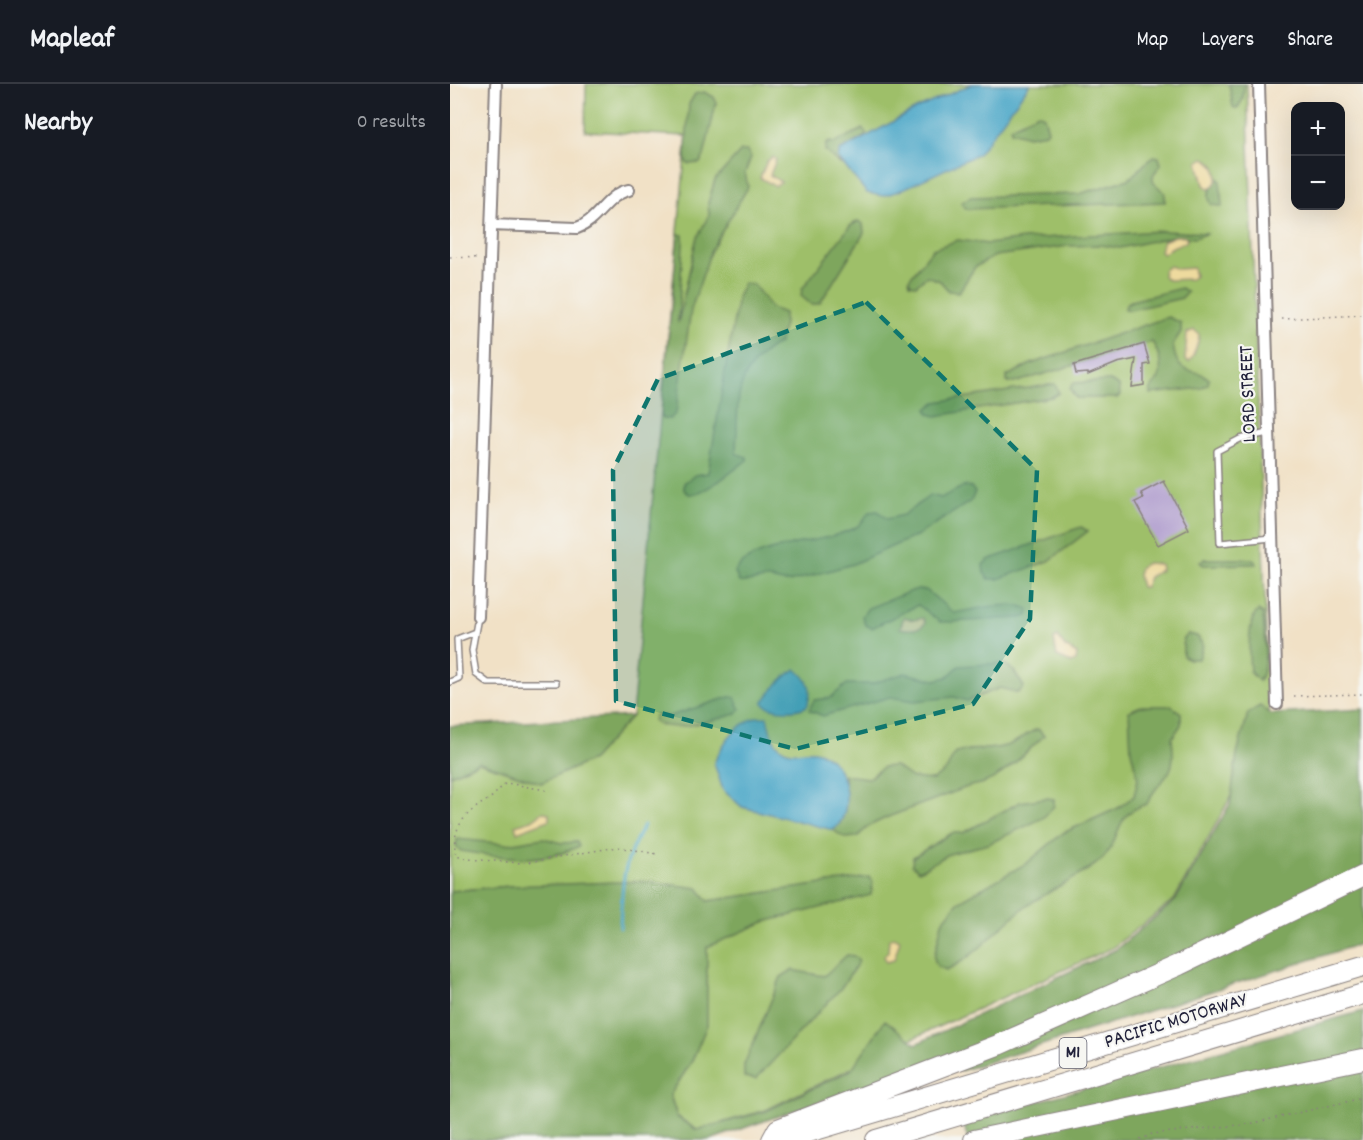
<!DOCTYPE html>
<meta charset="utf-8">
<style>
:root{--surface:#171b24;--page:#20242c;--text:#f1f3f6;--muted:#9ea1a6;--line:#363941}
body{margin:0;font-family:Dekko,sans-serif;background:var(--page);color:var(--text)}
.controls{position:absolute;right:18px;top:18px;display:grid;overflow:hidden;border-radius:12px;box-shadow:0 6px 24px #0002}
.controls button{width:54px;height:54px;display:grid;place-items:center;padding:0;border:0;border-bottom:2px solid var(--line);background:var(--surface);color:var(--text);font:30px sans-serif}
.list{margin:0;padding:0;list-style:none}
h2{display:flex;justify-content:space-between;align-items:center;height:78px;margin:0;padding:0 24px;font-size:26px}
h2 small{font-size:20px;font-weight:400;color:var(--muted)}
.map{position:relative;flex:none;width:913px;height:1056px;overflow:hidden}
header{display:flex;align-items:center;gap:36px;box-sizing:border-box;height:84px;padding:0 30px;background:var(--surface);border-bottom:2px solid var(--line)}
header strong{font-size:28px}
nav{display:flex;gap:33px;margin-inline-start:auto;font-size:21px}
main{display:flex}
aside{flex:1;background:var(--surface)}
.map>svg:first-child{display:block}
</style>
<header>
<strong>Mapleaf</strong>
<nav><a>Map</a><a>Layers</a><a>Share</a></nav>
</header>
<main>
<aside>
<h2>Nearby<small>0 results</small></h2>
<ul class="list">
</ul>
</aside>
<div class="map">
<svg width="913" height="1056" viewBox="0 0 913 1056">
<rect width="100%" height="100%" fill="#f6f6f2"/>
<filter id="ink" filterUnits="userSpaceOnUse"><feTurbulence type="fractalNoise" baseFrequency=".0167" numOctaves="2"/><feDisplacementMap in="SourceGraphic" scale="12" xChannelSelector="R" yChannelSelector="G"/><feConvolveMatrix kernelMatrix="1 2 1 2 8 2 1 2 1" color-interpolation-filters="sRGB"/></filter>
<filter id="wash" filterUnits="userSpaceOnUse"><feTurbulence type="fractalNoise" baseFrequency=".008" numOctaves="4" result="noise"/><feDisplacementMap in="SourceGraphic" scale="24" xChannelSelector="R" yChannelSelector="G"/><feGaussianBlur stdDeviation="1.35" result="paint"/><feColorMatrix in="noise" values="0 0 0 0 0 0 0 0 0 0 0 0 0 0 0 0 0 1.4 0 .05"/><feComposite in="paint" operator="in"/></filter>
<g filter="url(#wash)">
<rect width="100%" height="100%" fill="#f1e1c6"/>
<!-- green -->
<path fill="#9ebf69" stroke="#607052" stroke-width="1.5" d="M136 0H797L819 632 778 718 724 816 662 864 446 962 316 1026 247 1046 227 1032 220 1011 242 977 61 802 0 807V691L29 678 91 699 142 676 182 632 237 52 135 47Z"/>
<!-- forest -->
<path fill="#7ea65d" stroke="#50644c" stroke-width="1.5" d="M779 0H794L793 15 787 25 783 23Z
M254 8 264 13 266 19 254 72 250 79 238 80 235 75 239 20 245 10Z
M588 29 594 32 598 46 596 49 578 52 561 47V43Z
M413 45 416 48V52L390 67 388 74 391 81 375 67 376 60 380 58 384 59Z
M291 67H297L301 73 295 89 298 103 261 166 241 226 226 329 220 335H214L211 331 228 150 233 151V160L228 239 246 156 259 131 258 119 265 96Z
M703 72 709 73 711 80 703 91V98L715 109V118L517 125 511 119 520 113 629 110 679 95Z
M767 94 770 96 772 123 761 120C755 107 762 106 767 94Z
M408 137 413 140 414 149 370 219 362 221 351 212 352 205 400 142Z
M712 147 758 149 745 154 725 152 670 164 650 161 618 162 545 172 525 183 509 208 499 207 490 197 477 192 466 201 460 200 459 195 483 165 508 156 538 160 574 155Z
M294 199 304 201 321 224 334 229V240L329 259C281 287 289 318 286 367L287 370 297 373V376C284 386 253 412 239 410L234 406V399L245 391 258 389 288 211Z
M731 204 737 208 732 214 680 226 675 225 676 220 681 217Z
M718 233 731 239V248L723 260C727 297 744 280 759 295L758 300 751 304 700 310C700 302 706 300 709 293 713 283 708 266 702 258L564 299 557 298V292L581 280Z
M660 297 669 302 670 311 667 314H626L620 305 623 299Z
M605 300 609 309 602 313 486 332 479 330 477 325 486 318Z
M514 402 521 403 525 408 521 417 468 451 403 480 339 498C331 499 326 496 319 495 310 494 300 500 289 498L285 488C297 460 379 460 408 442 412 439 416 432 419 428L428 427 437 435 453 431 481 411 491 414Z
M631 443 638 447 599 477 548 495H539L534 489 533 481 538 476Z
M755 475H803L807 480 753 481 750 478Z
M464 506H476L504 529C520 526 568 515 579 526L578 532 571 534 500 538H490L468 521 422 544 415 541 412 532 418 524Z
M808 527 813 530C814 549 819 580 809 597L800 588C799 575 797 535 808 527Z
M738 550 747 552 753 561 749 575H739L733 572V556Z
M554 579 564 587 574 603 568 609 550 604 517 617 504 613 464 617 440 613 373 632 359 626 364 616 380 614 397 600H421L455 589 485 596 497 593 509 582Z
M279 613H285L290 625 286 630C265 635 218 652 203 636L205 631 220 632Z
M691 622H721L731 629V641L722 654C727 699 712 687 697 720 663 729 672 755 653 774 636 791 596 808 575 823 548 843 528 872 496 886L487 882 484 874 492 838 508 818 577 779 613 749 668 724 684 712 688 695 681 667 679 627Z
M810 622 821 630 913 625V859L510 987 503 971 260 1056H0V807L61 802 193 797 248 804 258 817 419 793 423 798 421 811 314 838 257 863V941L242 977 220 1011 227 1033 247 1046 316 1027 401 986 435 936 466 960 665 866 725 817 780 720 787 670 798 629Z
M182 632 142 676 91 699 29 678 0 691V642Z
M588 645 594 652C572 671 549 700 520 702L438 733 419 742 407 753 395 754 383 746C400 734 394 710 394 691L419 694 433 683 445 682 462 694 483 696 497 685 504 670C521 662 536 668 555 662 567 659 576 649 588 645Z
M596 714 604 715V722L593 734 538 760 499 770 469 787 462 781 463 773 502 749H513L570 718Z
M93 754 112 759 127 758 129 762C93 781 49 773 11 767L6 763 7 755 57 760Z
M397 871 404 872 409 877 391 904 306 995 294 993V981L331 893 342 886 374 892Z
M913 927V1056H518L513 1038Z"/>
<!-- sand -->
<path fill="#eeda9e" stroke="#887e6c" stroke-width="1.5" d="M323 73 326 76 320 91 331 98 325 102 310 94 317 77Z
M754 74C767 79 773 96 759 105L754 101 748 78Z
M725 152H735L737 155 736 158 722 163 713 170 710 167 713 157Z
M719 182 728 185 743 184 745 192 741 195 718 196 713 192 714 185Z
M744 246 749 250C749 257 744 273 739 278L735 276 737 249Z
M697 479 710 480 711 486 699 493 695 503H691L688 491 690 483Z
M454 533 463 536 473 534 475 539C472 546 456 546 450 544Z
M608 553 615 563 627 570 626 577 621 579 607 573 604 555Z
M93 728 99 729V736L67 748 65 741 82 736Z
M443 853 450 856 444 876 436 878 434 871 438 868 439 855Z"/>
<!-- water -->
<path fill="#48a6c7" stroke="#356481" stroke-width="1.5" d="M522 0H580L528 70 449 107 433 112 417 109 388 74 390 67 466 25Z
M346 585C360 597 363 604 357 622 346 628 322 628 313 619 323 605 331 594 346 585Z
M307 633H317C319 642 321 655 329 662 340 673 353 665 365 667 398 674 406 730 383 746L292 723 273 706 264 679C274 657 284 642 307 633Z"/>
<g fill="none" stroke-linecap="round" stroke-linejoin="round">
<!-- stream -->
<path stroke="#48a6c7" stroke-width="3" d="M170 844C172 800 172 779 194 741"/>
</g>
<g id="blocks">
<!-- building -->
<path fill="#b8a7d2" d="M694 260 700 280 694 281V301L682 303 686 275 667 279 638 291V289L626 290 624 281Z
M714 397 739 445 708 461 685 418 694 414 691 409Z"/>
</g>
</g>
<g filter="url(#ink)">
<use href="#blocks" fill-opacity="0" stroke="#8a8280" stroke-width="1.5"/>
<g fill="none" stroke-linecap="round" stroke-linejoin="round">
<defs>
<path id="lane" d="M818 349 790 355 767 367 770 459 822 454
M28 533 22 566 26 590 38 599H106
M0 598 9 594 7 555 25 548"/>
<path id="street" d="M809 0 827 620
M41 141 127 144C148 137 157 110 179 106
M28 533 46 0"/>
<path id="highway" d="M322 1056 328 1045 548 961 729 881 913 792
M332 1056 913 882
M426 1056 913 910
M524 1056 913 975"/>
</defs>
<!-- lane casing -->
<use href="#lane" stroke="#8a8280" stroke-width="8"/>
<!-- street casing -->
<use href="#street" stroke="#8a8280" stroke-width="14"/>
<!-- highway casing -->
<use href="#highway" stroke="#8a8280" stroke-width="22"/>
<!-- path -->
<path stroke="#8a8280" stroke-width="1.5" stroke-dasharray="1.5 4.5" stroke-linecap="butt" d="M0 173 29 174
M832 235 913 231
M844 612 913 610
M96 706 56 699C50 704 45 711 39 715 17 728 0 742 6 772L17 775 72 779 168 763 207 770
M690 1056 702 1050 799 1040 913 1014"/>
<!-- lane -->
<use href="#lane" stroke="#fff" stroke-width="5"/>
<!-- street -->
<use href="#street" stroke="#fff" stroke-width="10"/>
<!-- highway -->
<use href="#highway" stroke="#fff" stroke-width="20"/>
</g>
</g>
<!-- marked area -->
<path fill="#0f766e" fill-opacity="0.2" stroke="#0f766e" stroke-width="4.5" stroke-dasharray="12 8" stroke-linejoin="round" d="M416 218 587 386 580 535 523 620 345 665 166 617 163 386 208 295Z"/>
<g text-anchor="middle" dominant-baseline="central" stroke-width="4.5" stroke-linejoin="round" paint-order="stroke">
<!-- shield labels -->
<rect fill="#f6f6f2" stroke="#626272" stroke-width="1.5" x="609.5" y="954" width="27" height="30" rx="4.5"/>
<g font-size="18" font-weight="bold" fill="#22223b">
<text x="623" y="969">M1</text>
</g>
<!-- street labels -->
<g font-size="20" fill="#22223b" stroke="#f6f6f2">
<text transform="translate(799 310) rotate(-92)">LORD STREET</text>
<text transform="translate(726 938) rotate(-17)">PACIFIC MOTORWAY</text>
</g>
</g>
</svg>
<div class="controls">
<button>+</button>
<button>−</button>
</div>
</div>
</main>
